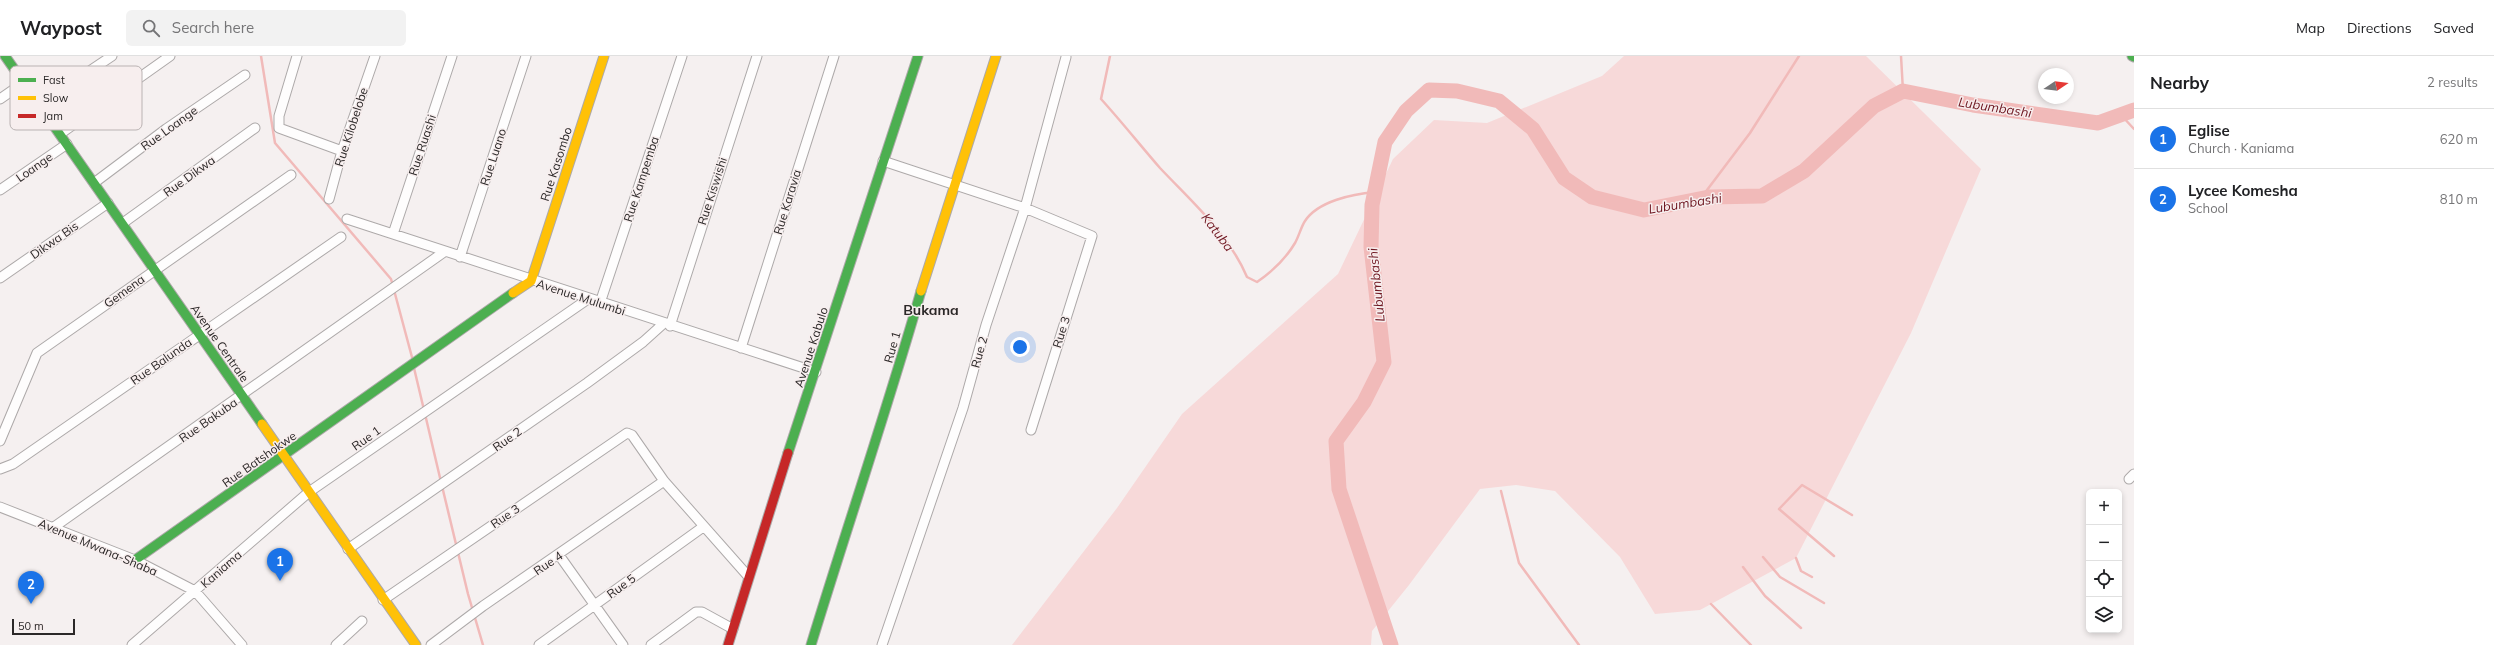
<!DOCTYPE html>
<meta charset="utf-8">
<style>
:root{--surface:#fff;--page:#f2f2f2;--text:#202124;--muted:#757577;--line:#e0e0e0;--accent:#1a73e8}
body{margin:0;font-family:Mulish,sans-serif;background:var(--page);color:var(--text)}
.controls{position:absolute;right:12px;bottom:12px;display:grid;overflow:hidden;border-radius:6px;box-shadow:0 2px 6px #0003}
.controls button{width:36px;height:36px;display:grid;place-items:center;padding:0;border:0;border-bottom:1px solid var(--line);background:var(--surface);color:var(--text);font:20px sans-serif}
.compass{position:absolute;left:2038px;top:12px;width:36px;height:36px;border-radius:50%;background:var(--surface);box-shadow:0 2px 6px #0003;rotate:77deg}
.scale{position:absolute;left:12px;bottom:10px;width:63px;box-sizing:border-box;padding-left:4px;border:2px solid #2b2828;border-top:0;font-size:11px;line-height:14px;white-space:nowrap;color:#2b2828;-webkit-text-stroke:3px #f7eeee;paint-order:stroke}
.you{position:absolute;left:1020px;top:291px;width:14px;height:14px;margin:-10px;border:3px solid #fff;border-radius:50%;background:#1a73e8;box-shadow:0 0 0 6px #1a73e833}
.badge{display:grid;place-items:center;width:26px;height:26px;border-radius:50%;background:var(--accent);color:#fff;font-size:13px;font-weight:700}
.pin{position:absolute;translate:-50% -33px;filter:drop-shadow(0 1px 2px #0008)}
.pin::after{content:'';position:absolute;top:21px;width:14px;height:12px;background:inherit;clip-path:polygon(0 0,100% 0,50% 100%)}
.list{margin:0;padding:0;list-style:none}
h2{display:flex;justify-content:space-between;align-items:center;height:52px;margin:0;padding:0 16px;font-size:17px}
h2 small{font-size:13px;font-weight:400;color:var(--muted)}
.list li{display:grid;grid-template-columns:26px 1fr auto;gap:12px;align-items:center;box-sizing:border-box;height:60px;padding:0 16px;border-top:1px solid var(--line)}
.list b{display:block;font-size:15px;white-space:nowrap}
.list p{margin:0;font-size:13px;white-space:nowrap;color:var(--muted)}
.list em{font-size:13px;font-style:normal;color:var(--muted)}
.icon{flex:none;width:22px;height:22px;fill:none;stroke:currentColor;stroke-width:2;stroke-linecap:round;stroke-linejoin:round}
.map{position:relative;flex:none;width:2134px;height:589px;overflow:hidden}
header{display:flex;align-items:center;gap:24px;box-sizing:border-box;height:56px;padding:0 20px;background:var(--surface);border-bottom:1px solid var(--line)}
header strong{font-size:19px}
nav{display:flex;gap:22px;margin-inline-start:auto;font-size:14px}
.search{width:280px;height:36px;background:var(--page);display:flex;align-items:center;gap:10px;box-sizing:border-box;padding:0 14px;border-radius:6px;color:var(--muted);font-size:15px}
main{display:flex}
aside{flex:1;background:var(--surface)}
.map>svg:first-child{display:block}
</style>
<header>
<strong>Waypost</strong>
<div class="search"><svg class="icon" aria-label="search" viewBox="0 0 24 24"><circle cx="10" cy="10" r="6"/><path d="M15 15l6 6"/></svg>Search here</div>
<nav><a>Map</a><a>Directions</a><a>Saved</a></nav>
</header>
<main>
<div class="map">
<svg width="2134" height="589" viewBox="0 0 2134 589">
<rect width="100%" height="100%" fill="#f5f0f0"/>
<!-- green -->
<path fill="#f7d9d9" d="M1624 0H1866L1981 113 1911 277 1796 502 1700 554 1655 558 1620 501 1555 435 1516 429 1480 433 1409 529 1372 575 1371 589H1012L1117 452 1182 358 1338 218 1393 103 1434 64 1487 67 1602 20Z"/>
<g fill="none" stroke-linecap="round" stroke-linejoin="round">
<!-- stream -->
<path stroke="#f1bab9" stroke-width="2.5" d="M261 0 275 87 391 223 393 230
M1110 0 1101 43C1121 65 1140 89 1160 112 1191 145 1229 178 1247 221L1257 226C1273 215 1285 204 1295 187 1299 180 1301 171 1305 165 1318 145 1353 138 1375 136
M1901 0 1903 35
M2121 59 2134 73
M1701 142 1750 77 1799 0
M394 234 413 305
M414 312 424 354
M425 358 441 426
M442 430 468 538 483 589
M1501 435 1519 507 1579 589
M1834 500 1779 453 1802 429 1852 459
M1763 501 1780 521 1824 547
M1796 502 1801 515 1812 521
M1743 511 1765 540 1801 572
M1711 548 1751 589"/>
<!-- river -->
<path stroke="#f1bab9" stroke-width="15" d="M1391 589 1339 433 1336 385 1364 346 1384 306 1371 191 1372 149 1385 86 1406 55 1429 34 1457 35 1499 45 1533 73 1564 122 1592 141 1644 154 1709 141 1762 140 1804 115 1874 50 1903 35 1973 49 2098 67 2134 54"/>
<defs>
<path id="street" d="M297 0 279 60V72L342 95
M0 43 23 27
M39 49 112 0
M60 78 170 0
M883 105 1025 152 1092 180 1031 374
M94 127 166 73 245 19
M0 134 67 88
M329 143 342 95 375 0
M347 163 816 316
M123 167 255 72
M393 178 452 0
M460 201 526 0
M0 222 108 147
M600 247 682 0
M670 270 757 0
M741 292 834 0
M0 385 37 297 291 119
M0 413 13 408 341 181
M2129 423 2134 418
M0 451 135 504 195 535 242 589
M54 471 444 196
M348 493 587 327 643 286 663 268
M559 499 623 589
M383 544 627 377 632 379 664 425 748 520
M132 589 309 436 588 243
M336 589 362 565
M431 589 483 550 664 425
M539 589 703 471
M651 589 696 556H702L733 573
M882 589 963 352 986 269 1025 152 1066 1"/>
<path id="fast" d="M5 0 262 368
M2132 0 2134 1
M788 397 918 0
M135 504 513 237
M811 589C847 471 887 354 921 235"/>
<path id="slow" d="M921 235 996 0
M513 237 531 225 604 0
M262 368 416 589"/>
<path id="jam" d="M728 589 788 397"/>
</defs>
<!-- street casing -->
<use href="#street" stroke="#ada9a9" stroke-width="11"/>
<!-- fast casing -->
<use href="#fast" stroke="#ada9a9" stroke-width="11"/>
<!-- slow casing -->
<use href="#slow" stroke="#ada9a9" stroke-width="11"/>
<!-- jam casing -->
<use href="#jam" stroke="#ada9a9" stroke-width="11"/>
<!-- street -->
<use href="#street" stroke="#fefdfd" stroke-width="9"/>
<!-- fast -->
<use href="#fast" stroke="#4caf50" stroke-width="9"/>
<!-- slow -->
<use href="#slow" stroke="#ffc107" stroke-width="9"/>
<!-- jam -->
<use href="#jam" stroke="#c62828" stroke-width="9"/>
</g>
<g text-anchor="middle" dominant-baseline="central" stroke-width="3" stroke-linejoin="round" paint-order="stroke">
<!-- street labels -->
<g font-size="12" fill="#2b2828" stroke="#f7eeee">
<text transform="translate(351 71) rotate(-72)">Rue Kilobelobe</text>
<text transform="translate(169 72) rotate(-36)">Rue Loange</text>
<text transform="translate(422 89) rotate(-72)">Rue Ruashi</text>
<text transform="translate(493 101) rotate(-72)">Rue Luano</text>
<text transform="translate(556 108) rotate(-72)">Rue Kasombo</text>
<text transform="translate(34 111) rotate(-35)">Loange</text>
<text transform="translate(189 120) rotate(-36)">Rue Dikwa</text>
<text transform="translate(641 123) rotate(-72)">Rue Kampemba</text>
<text transform="translate(712 135) rotate(-72)">Rue Kiswishi</text>
<text transform="translate(787 146) rotate(-73)">Rue Karavia</text>
<text transform="translate(54 184) rotate(-35)">Dikwa Bis</text>
<text transform="translate(124 235) rotate(-36)">Gemena</text>
<text transform="translate(581 241) rotate(18)">Avenue Mulumbi</text>
<text transform="translate(1061 276) rotate(-73)">Rue 3</text>
<text transform="translate(220 287) rotate(55)">Avenue Centrale</text>
<text transform="translate(811 291) rotate(-72)">Avenue Kabulo</text>
<text transform="translate(892 291) rotate(-74)">Rue 1</text>
<text transform="translate(979 296) rotate(-74)">Rue 2</text>
<text transform="translate(161 305) rotate(-35)">Rue Balunda</text>
<text transform="translate(208 364) rotate(-35)">Rue Bakuba</text>
<text transform="translate(366 382) rotate(-35)">Rue 1</text>
<text transform="translate(507 383) rotate(-35)">Rue 2</text>
<text transform="translate(259 403) rotate(-35)">Rue Batshokwe</text>
<text transform="translate(505 460) rotate(-34)">Rue 3</text>
<text transform="translate(98 491) rotate(23)">Avenue Mwana-Shaba</text>
<text transform="translate(548 507) rotate(-34)">Rue 4</text>
<text transform="translate(221 513) rotate(-41)">Kaniama</text>
<text transform="translate(621 530) rotate(-36)">Rue 5</text>
</g>
<!-- water labels -->
<g font-size="13" font-style="italic" fill="#6f1721" stroke="#f7eeee">
<text transform="translate(1995 51) rotate(9)">Lubumbashi</text>
<text transform="translate(1685 147) rotate(-9)">Lubumbashi</text>
<text transform="translate(1218 176) rotate(53)">Katuba</text>
<text transform="translate(1376 229) rotate(-96)">Lubumbashi</text>
</g>
<!-- quarter labels -->
<g font-size="14" font-weight="bold" fill="#2b2828" stroke="#f7eeee">
<text x="931" y="254">Bukama</text>
</g>
</g>
<!-- legend -->
<rect x="10" y="10" width="132" height="64" rx="6" fill="#f7eeee" stroke="#bab3b3" stroke-width="1"/>
<rect x="18" y="22" width="18" height="4" fill="#4caf50"/>
<rect x="18" y="40" width="18" height="4" fill="#ffc107"/>
<rect x="18" y="58" width="18" height="4" fill="#c62828"/>
<g font-size="11" fill="#2b2828">
<text x="43" y="28">Fast</text>
<text x="43" y="46">Slow</text>
<text x="43" y="64">Jam</text>
</g>
</svg>
<div class="controls">
<button>+</button>
<button>−</button>
<button><svg class="icon" aria-label="locate" viewBox="0 0 24 24"><circle cx="12" cy="12" r="6"/><path d="M12 2v4M12 18v4M2 12h4M18 12h4"/></svg></button>
<button><svg class="icon" aria-label="layers" viewBox="0 0 24 24"><path d="M12 4l9 5-9 5-9-5zM3 14l9 5 9-5"/></svg></button>
</div>
<svg class="compass" viewBox="-18 -18 36 36"><path d="M0-13l5 13h-10z" fill="#e53935"/><path d="M0 13l5-13h-10z" fill="#757577"/></svg>
<div class="scale">50 m</div>
<div class="you"></div>
<div class="pin badge" style="left:280px;top:525px">1</div>
<div class="pin badge" style="left:31px;top:548px">2</div>
</div>
<aside>
<h2>Nearby<small>2 results</small></h2>
<ul class="list">
<li><span class="badge">1</span><div><b>Eglise</b><p>Church · Kaniama</p></div><em>620 m</em></li>
<li><span class="badge">2</span><div><b>Lycee Komesha</b><p>School</p></div><em>810 m</em></li>
</ul>
</aside>
</main>
